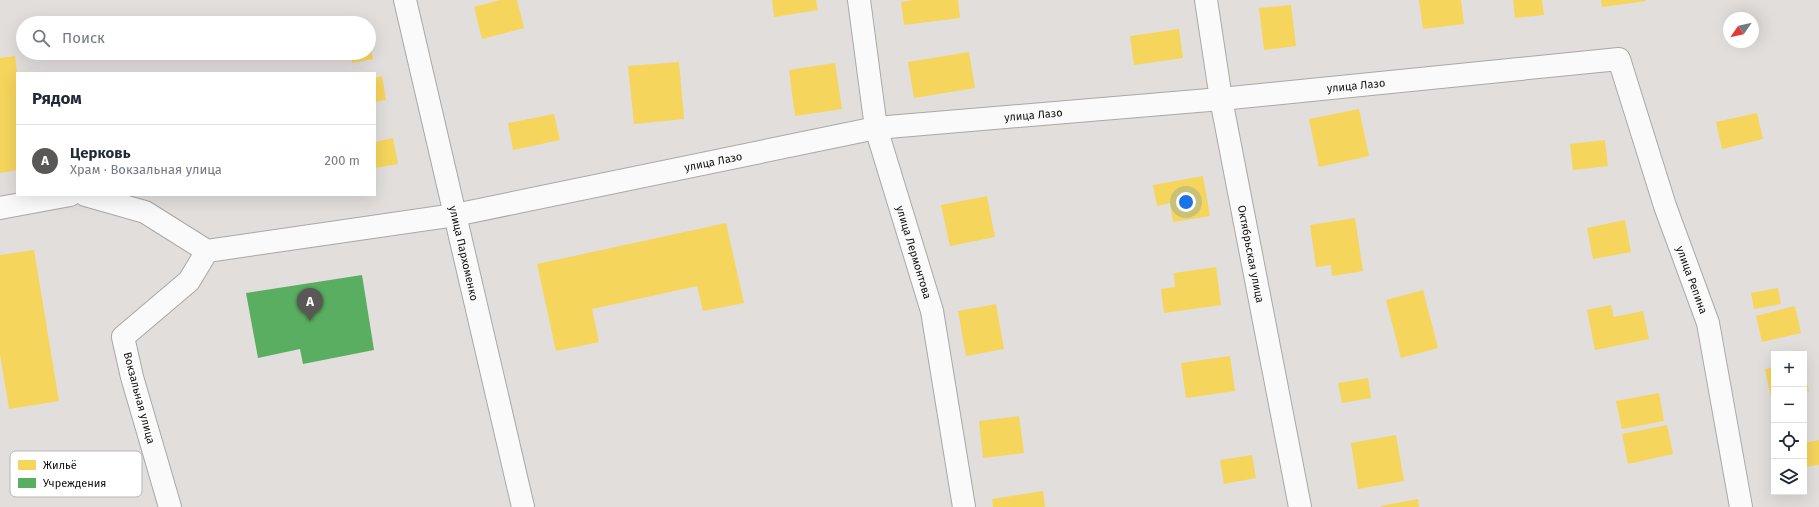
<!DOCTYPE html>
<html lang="ru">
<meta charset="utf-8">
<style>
:root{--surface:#fff;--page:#f6f6f7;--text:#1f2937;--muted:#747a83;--line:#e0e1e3;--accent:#5a5857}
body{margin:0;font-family:"Fira Sans",sans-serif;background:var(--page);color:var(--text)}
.controls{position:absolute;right:12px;bottom:12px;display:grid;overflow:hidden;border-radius:0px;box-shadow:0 4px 16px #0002}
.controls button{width:36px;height:36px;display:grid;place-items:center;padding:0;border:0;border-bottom:1px solid var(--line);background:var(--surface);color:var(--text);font:20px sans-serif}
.compass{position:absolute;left:1723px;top:12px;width:36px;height:36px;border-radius:50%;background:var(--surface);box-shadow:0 4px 16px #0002;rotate:236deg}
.you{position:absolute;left:1186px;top:202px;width:14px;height:14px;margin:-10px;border:3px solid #fff;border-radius:50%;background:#1a73e8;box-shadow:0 0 0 6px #1a73e833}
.badge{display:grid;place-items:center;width:26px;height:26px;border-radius:50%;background:var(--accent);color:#fff;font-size:13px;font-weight:700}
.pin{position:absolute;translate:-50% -33px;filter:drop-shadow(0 1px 2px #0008)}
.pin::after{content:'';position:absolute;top:21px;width:14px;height:12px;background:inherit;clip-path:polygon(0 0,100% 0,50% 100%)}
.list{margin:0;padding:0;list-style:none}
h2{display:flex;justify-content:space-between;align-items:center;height:52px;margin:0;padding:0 16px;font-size:17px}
h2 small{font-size:13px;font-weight:400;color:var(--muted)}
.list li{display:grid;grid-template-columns:26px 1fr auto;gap:12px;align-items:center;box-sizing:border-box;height:72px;padding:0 16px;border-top:1px solid var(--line)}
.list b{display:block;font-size:15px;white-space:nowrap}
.list p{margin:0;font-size:13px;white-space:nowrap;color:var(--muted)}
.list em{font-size:13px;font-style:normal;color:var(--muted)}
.icon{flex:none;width:22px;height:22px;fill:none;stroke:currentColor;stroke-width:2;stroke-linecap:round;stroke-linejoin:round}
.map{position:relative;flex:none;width:1819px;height:507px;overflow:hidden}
.search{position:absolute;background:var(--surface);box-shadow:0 4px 16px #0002;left:16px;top:16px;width:360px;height:44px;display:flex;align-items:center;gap:10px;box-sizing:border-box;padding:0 14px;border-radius:22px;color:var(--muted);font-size:15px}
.panel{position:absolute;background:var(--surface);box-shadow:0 4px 16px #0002;left:16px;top:72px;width:360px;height:124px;border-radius:0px}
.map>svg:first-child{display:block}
</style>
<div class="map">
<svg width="1819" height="507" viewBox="0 0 1819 507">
<rect width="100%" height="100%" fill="#e1dedc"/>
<!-- homes -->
<path fill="#f6d55c" d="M500 0H517L524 28 482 39 474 7Z
M772 0H816L818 10 774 17Z
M913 0H958L960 18 904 25 901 2Z
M1419 0H1461L1464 24 1423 29Z
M1513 0H1542L1544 15 1515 18Z
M1601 0H1646V1L1602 7Z
M1291 5 1296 46 1264 50 1259 8Z
M1179 29 1183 58 1134 65 1130 36Z
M369 37 373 59 352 63 351 53H369Z
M969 52 975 88 914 98 908 62Z
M15 56 17 73V170L0 173V58Z
M679 62 684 119 634 124 628 66Z
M835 63 842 109 795 116 789 70Z
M382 76 386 100 375 102V78Z
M1359 109 1369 156 1319 167 1309 119Z
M1757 113 1763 139 1722 149 1716 122Z
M554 114 560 140 513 150 508 123Z
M393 138 398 164 375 168V142Z
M1605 140 1608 166 1573 170 1570 144Z
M1203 176 1210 216 1173 222 1170 203 1157 206 1153 185Z
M987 196 995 237 950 246 941 205Z
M1355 218 1363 271 1332 276 1331 265 1316 267 1310 225Z
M1625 220 1631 252 1593 259 1587 228Z
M726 223 744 303 703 311 697 286 592 309 599 342 556 351 537 264Z
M34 250 59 401 9 409 0 354V255Z
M1216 267 1221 305 1164 313 1161 289 1175 287 1174 273Z
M1778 288 1781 304 1754 309 1751 293Z
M1423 290 1438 348 1401 358 1386 300Z
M996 304 1004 349 966 356 958 311Z
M1611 305 1614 317 1643 311 1649 339 1595 350 1587 310Z
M1795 306 1801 333 1762 342 1756 316Z
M1230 356 1235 391 1186 398 1181 363Z
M1774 367V398H1771L1765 369Z
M1804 371 1809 391 1804 392Z
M1368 378 1371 398 1342 403 1338 383Z
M1659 393 1664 421 1622 429 1616 401Z
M1019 416 1024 453 983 458 979 421Z
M1667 425 1673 454 1628 464 1622 434Z
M1396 435 1404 481 1358 489 1351 443Z
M1819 440V465L1804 467V443Z
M1252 455 1256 478 1224 484 1220 460Z
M1043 491 1045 507H993L992 499Z
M1418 499 1419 507H1381V506Z"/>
<!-- public -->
<path fill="#5aae61" d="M362 275 374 350 303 364 300 349 258 358 246 293Z"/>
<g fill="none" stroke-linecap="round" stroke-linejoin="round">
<defs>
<g id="minor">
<path id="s1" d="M405 0 523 507"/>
<path id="s2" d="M859 0 876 128 932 311 964 507"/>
<path id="s3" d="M1206 0 1221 99 1300 507"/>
<path id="s4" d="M85 195 145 212 207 251 455 215 876 128 1221 99 1619 59 1665 206 1708 323 1741 507"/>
<path d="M0 208 70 195"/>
<path d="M170 507 132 377 123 337 189 281 207 251"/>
</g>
</defs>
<!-- minor casing -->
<use href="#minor" stroke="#aaa8a6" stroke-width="24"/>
<!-- minor -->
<use href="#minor" stroke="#fafafa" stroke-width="22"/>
</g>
<g text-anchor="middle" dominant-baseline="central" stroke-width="4" stroke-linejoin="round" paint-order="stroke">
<!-- street labels -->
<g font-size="11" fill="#11100f" stroke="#fff">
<text stroke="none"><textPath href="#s4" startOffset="1298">улица Лазо</textPath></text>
<text stroke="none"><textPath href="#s4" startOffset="974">улица Лазо</textPath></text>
<text stroke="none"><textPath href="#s4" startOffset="650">улица Лазо</textPath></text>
<text stroke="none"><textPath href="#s2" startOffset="259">улица Лермонтова</textPath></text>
<text stroke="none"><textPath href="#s1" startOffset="260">улица Пархоменко</textPath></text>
<text stroke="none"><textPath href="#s3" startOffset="258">Октябрьская улица</textPath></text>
<text stroke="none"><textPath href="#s4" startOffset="1795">улица Репина</textPath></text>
<text transform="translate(139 398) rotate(75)">Вокзальная улица</text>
</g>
</g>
<!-- legend -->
<rect x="10" y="451" width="132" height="46" rx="6" fill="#fff" stroke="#b8b7b7" stroke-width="1"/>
<rect x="18" y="460" width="18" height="10" fill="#f6d55c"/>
<rect x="18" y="478" width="18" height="10" fill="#5aae61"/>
<g font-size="11" fill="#11100f">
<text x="43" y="469">Жильё</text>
<text x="43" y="487">Учреждения</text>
</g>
</svg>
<div class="controls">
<button>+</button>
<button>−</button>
<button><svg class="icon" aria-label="locate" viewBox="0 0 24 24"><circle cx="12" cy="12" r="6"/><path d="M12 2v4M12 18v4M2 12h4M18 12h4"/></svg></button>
<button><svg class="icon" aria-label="layers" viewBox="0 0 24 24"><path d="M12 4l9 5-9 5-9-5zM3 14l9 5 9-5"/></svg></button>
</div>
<svg class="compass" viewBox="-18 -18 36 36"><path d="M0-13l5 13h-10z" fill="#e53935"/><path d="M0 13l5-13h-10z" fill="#747a83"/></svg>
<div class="you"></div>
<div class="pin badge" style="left:310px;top:321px">A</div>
<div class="search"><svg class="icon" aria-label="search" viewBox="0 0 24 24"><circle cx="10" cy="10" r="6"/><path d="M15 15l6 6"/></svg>Поиск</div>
<section class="panel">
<h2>Рядом<small></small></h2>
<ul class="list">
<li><span class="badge">A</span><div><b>Церковь</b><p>Храм · Вокзальная улица</p></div><em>200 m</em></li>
</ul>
</section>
</div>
